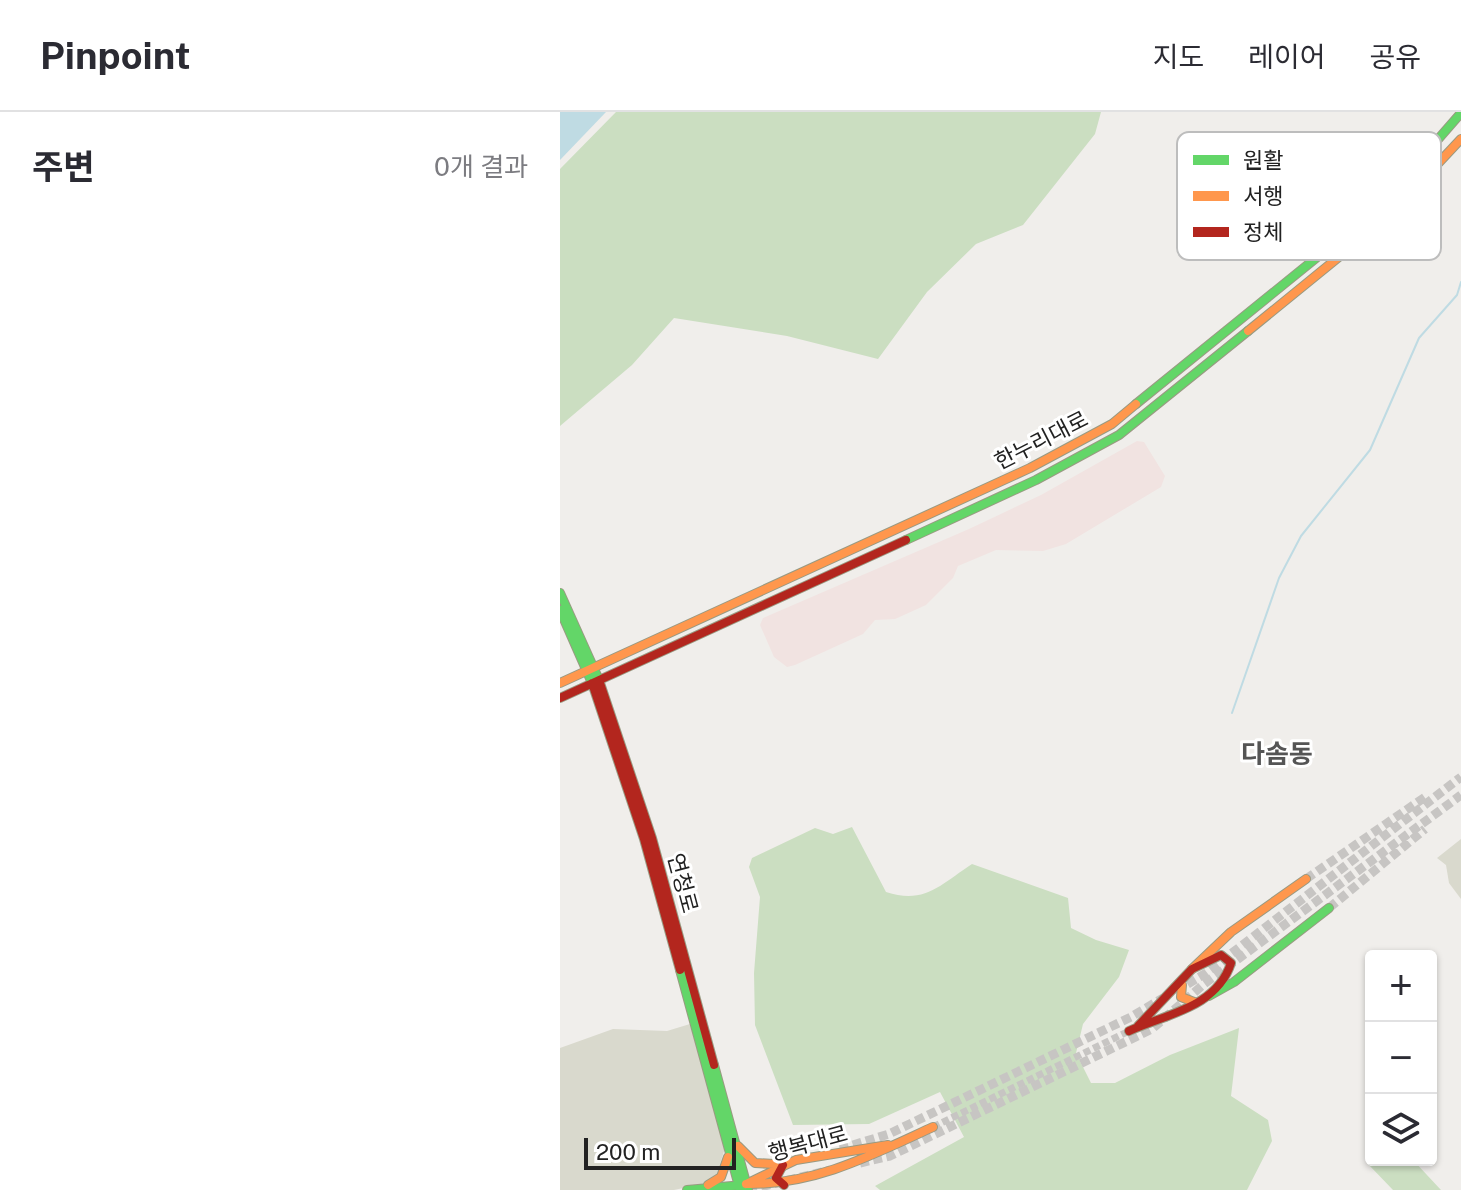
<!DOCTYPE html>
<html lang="ko">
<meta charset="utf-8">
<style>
:root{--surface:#fff;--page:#f7f7f7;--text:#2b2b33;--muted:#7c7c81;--line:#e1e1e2}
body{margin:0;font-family:"Public Sans","Noto Sans KR",sans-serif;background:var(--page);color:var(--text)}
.controls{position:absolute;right:24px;bottom:24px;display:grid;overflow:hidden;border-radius:8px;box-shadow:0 2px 6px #0004}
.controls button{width:72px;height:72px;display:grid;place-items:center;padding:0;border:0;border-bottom:2px solid var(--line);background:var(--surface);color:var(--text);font:40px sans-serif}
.scale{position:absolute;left:24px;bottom:20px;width:152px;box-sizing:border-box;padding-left:8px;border:4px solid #222;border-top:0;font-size:22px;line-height:28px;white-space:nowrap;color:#222;-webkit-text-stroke:6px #fff;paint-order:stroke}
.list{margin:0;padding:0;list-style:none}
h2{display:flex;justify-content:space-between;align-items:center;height:104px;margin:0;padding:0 32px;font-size:34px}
h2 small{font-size:26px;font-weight:400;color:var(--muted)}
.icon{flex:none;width:44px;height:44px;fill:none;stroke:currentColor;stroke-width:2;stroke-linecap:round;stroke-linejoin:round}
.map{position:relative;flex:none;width:901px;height:1078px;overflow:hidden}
header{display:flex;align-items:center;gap:48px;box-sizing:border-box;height:112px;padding:0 40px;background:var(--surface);border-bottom:2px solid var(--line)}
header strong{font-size:38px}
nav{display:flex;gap:44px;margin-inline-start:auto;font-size:28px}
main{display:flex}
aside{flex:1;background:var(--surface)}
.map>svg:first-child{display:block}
</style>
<header>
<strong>Pinpoint</strong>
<nav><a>지도</a><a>레이어</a><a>공유</a></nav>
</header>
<main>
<aside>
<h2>주변<small>0개 결과</small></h2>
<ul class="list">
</ul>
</aside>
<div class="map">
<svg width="901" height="1078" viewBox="0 0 901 1078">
<rect width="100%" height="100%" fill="#f0eeeb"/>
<!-- commercial -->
<path fill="#f1e3e1" d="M577 329 584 330 605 364 601 375 506 432 483 439 436 438 398 454 393 466 366 493 335 507 315 508 303 522 235 553 227 555 214 545 200 513 203 506 409 417 481 383Z"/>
<!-- construction -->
<path fill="#d9d9cd" d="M901 727V787L889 771 886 753 877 746Z
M130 912 165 1036 156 1065 147 1071 114 1078H0V936L53 917 107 919Z"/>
<!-- forest -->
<path fill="#cbdec1" d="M56 0H541L535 22 463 113 416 132 367 180 318 247 227 224 114 206 72 253 0 314V57Z
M292 715 326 780C365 793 381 772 412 752L508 786 511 816 536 828 569 838 559 865 523 912 516 941 531 971H555L610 943 679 916 671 984 708 1008 712 1029 687 1078H320L315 1074 404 1025 380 980 309 1012 233 1013 195 913 194 861 200 785 189 755 192 746 255 716 273 722Z
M811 1045 853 1048 881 1078H833L808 1052Z"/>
<!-- water -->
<path fill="#bfdbe3" d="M0 0H46L0 48Z"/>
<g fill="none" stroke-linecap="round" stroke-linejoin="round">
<!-- stream -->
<path stroke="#bfdbe3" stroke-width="2" d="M672 601 719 466 741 424 810 338 859 226 897 183 901 170"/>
<!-- secondary-tunnel -->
<path stroke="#c7c5c3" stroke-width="7" stroke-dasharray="7 3.5" stroke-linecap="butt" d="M373 1015 569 919"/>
<!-- highway-tunnel -->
<path stroke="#c7c5c3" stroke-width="9" stroke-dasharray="9 4.5" stroke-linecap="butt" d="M746 767 868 683
M769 796 865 717
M616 879 646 861 901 665
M280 1037 329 1022 571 905 603 886
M300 1051 330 1044 592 917 644 872 901 683
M188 1078 270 1058"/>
<defs>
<path id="fast" d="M576 292 819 95 901 1
M346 428 476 368 559 323 688 219
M0 481 39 568
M0 498 32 571
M120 858 180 1078
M649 884 674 870 769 796
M154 953 188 1078
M127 1078 183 1073"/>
<path id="slow" d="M688 219 828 105 901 27
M0 571 470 356 552 312 576 292
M632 857 671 820 746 767
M622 873 621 885 634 890
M178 1034 195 1051 214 1052
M186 1072C255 1073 312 1043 373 1015
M186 1072 236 1048 328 1033
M148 1073 161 1065 168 1045"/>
<path id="jam" d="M39 568 92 726 154 953
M32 571 84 727 120 858
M0 586 346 428
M569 919C607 902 657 895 671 851L661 843 632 857 578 914
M223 1053 216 1066 224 1073"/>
</defs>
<!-- fast casing -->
<use href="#fast" stroke="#999a82" stroke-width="10"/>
<!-- slow casing -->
<use href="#slow" stroke="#999a82" stroke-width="10"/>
<!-- jam casing -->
<use href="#jam" stroke="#999a82" stroke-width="10"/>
<!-- fast -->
<use href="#fast" stroke="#63d668" stroke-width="8"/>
<!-- slow -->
<use href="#slow" stroke="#ff974d" stroke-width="8"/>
<!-- jam -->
<use href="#jam" stroke="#b3261e" stroke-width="8"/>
</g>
<g text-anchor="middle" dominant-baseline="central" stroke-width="6" stroke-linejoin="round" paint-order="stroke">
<!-- street labels -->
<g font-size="22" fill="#222" stroke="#fff">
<text transform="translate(481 328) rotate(-27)">한누리대로</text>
<text transform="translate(123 771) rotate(75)">연청로</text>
<text transform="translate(248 1031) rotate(-15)">행복대로</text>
</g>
<!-- quarter labels -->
<g font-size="26" font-weight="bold" fill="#555" stroke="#fff">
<text x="717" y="641">다솜동</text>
</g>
</g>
<!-- legend -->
<rect x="617" y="20" width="264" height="128" rx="12" fill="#fff" stroke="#bdbdbd" stroke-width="2"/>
<rect x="633" y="43" width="36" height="10" fill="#63d668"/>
<rect x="633" y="79" width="36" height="10" fill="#ff974d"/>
<rect x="633" y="115" width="36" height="10" fill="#b3261e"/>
<g font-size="22" fill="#222">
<text x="683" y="56">원활</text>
<text x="683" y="92">서행</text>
<text x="683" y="128">정체</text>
</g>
</svg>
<div class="controls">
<button>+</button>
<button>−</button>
<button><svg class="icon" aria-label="layers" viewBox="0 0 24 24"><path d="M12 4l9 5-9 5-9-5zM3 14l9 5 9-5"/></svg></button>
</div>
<div class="scale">200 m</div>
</div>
</main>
